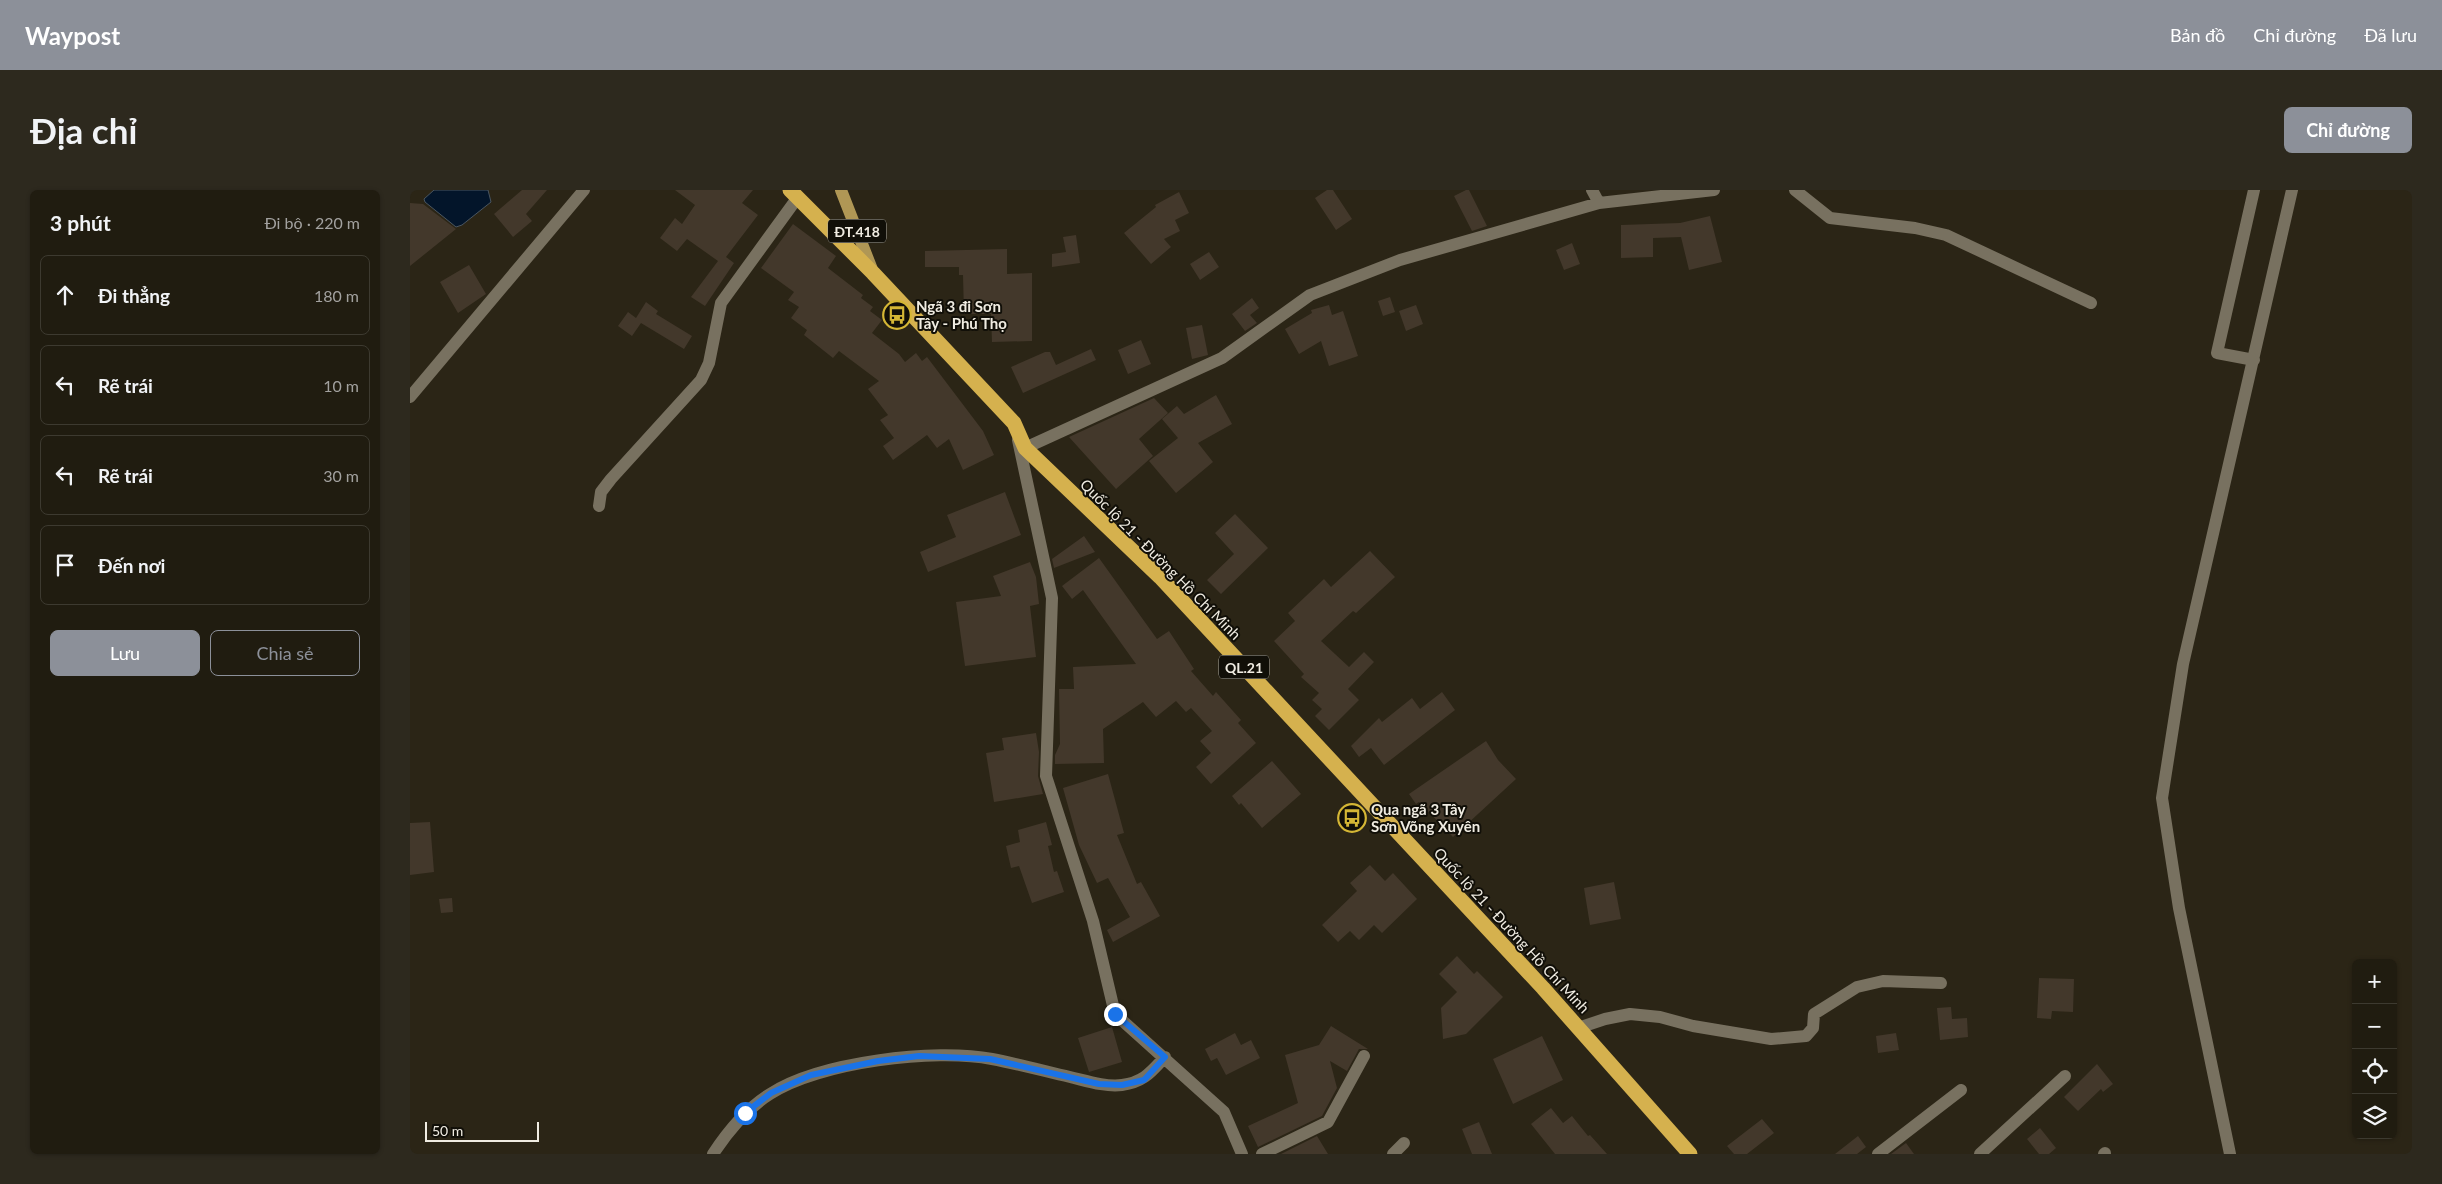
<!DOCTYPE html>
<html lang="vi">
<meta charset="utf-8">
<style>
:root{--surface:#201c10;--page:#2d291e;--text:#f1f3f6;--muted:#a2a19f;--line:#3d3a30;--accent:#8c9099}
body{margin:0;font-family:Lato,sans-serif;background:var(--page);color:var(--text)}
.controls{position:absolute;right:15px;bottom:15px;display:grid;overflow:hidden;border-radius:8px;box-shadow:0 1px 4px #0004}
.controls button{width:45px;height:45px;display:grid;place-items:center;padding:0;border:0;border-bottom:1px solid var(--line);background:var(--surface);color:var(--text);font:25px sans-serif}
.scale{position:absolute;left:15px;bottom:12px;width:114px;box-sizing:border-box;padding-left:5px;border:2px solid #f0ece2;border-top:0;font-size:14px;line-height:18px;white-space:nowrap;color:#f0ece2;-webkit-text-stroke:4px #110f08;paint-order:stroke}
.stop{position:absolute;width:15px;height:15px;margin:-11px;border:4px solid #1a73e8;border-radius:50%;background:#fff}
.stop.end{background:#1a73e8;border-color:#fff;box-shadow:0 1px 5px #0008}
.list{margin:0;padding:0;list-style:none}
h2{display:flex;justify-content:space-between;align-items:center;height:65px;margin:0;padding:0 20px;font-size:21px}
h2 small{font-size:16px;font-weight:400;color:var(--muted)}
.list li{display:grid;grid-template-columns:32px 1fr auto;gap:15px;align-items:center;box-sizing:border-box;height:80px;margin:0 10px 10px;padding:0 10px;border:1px solid var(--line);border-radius:8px}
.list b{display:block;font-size:19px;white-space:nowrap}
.list em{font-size:16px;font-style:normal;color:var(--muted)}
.actions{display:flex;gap:10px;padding:15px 20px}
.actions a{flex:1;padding:11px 0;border:1px solid var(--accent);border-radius:8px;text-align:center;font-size:18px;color:var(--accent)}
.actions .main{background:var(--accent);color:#fff}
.icon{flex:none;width:28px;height:28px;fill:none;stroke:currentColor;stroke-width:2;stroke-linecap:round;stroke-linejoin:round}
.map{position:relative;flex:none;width:2002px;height:964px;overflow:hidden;border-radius:8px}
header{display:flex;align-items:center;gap:30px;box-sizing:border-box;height:70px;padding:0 25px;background:var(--accent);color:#fff}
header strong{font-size:24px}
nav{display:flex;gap:28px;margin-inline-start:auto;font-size:18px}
.intro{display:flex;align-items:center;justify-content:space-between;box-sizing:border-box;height:120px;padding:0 30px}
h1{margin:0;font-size:35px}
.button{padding:12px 22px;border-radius:8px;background:var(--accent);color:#fff;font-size:18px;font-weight:700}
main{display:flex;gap:30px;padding:0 30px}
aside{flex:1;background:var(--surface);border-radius:8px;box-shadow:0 1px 4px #0004}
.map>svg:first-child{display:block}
</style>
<header>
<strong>Waypost</strong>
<nav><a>Bản đồ</a><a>Chỉ đường</a><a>Đã lưu</a></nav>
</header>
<div class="intro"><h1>Địa chỉ</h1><a class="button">Chỉ đường</a></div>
<main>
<aside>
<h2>3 phút<small>Đi bộ · 220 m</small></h2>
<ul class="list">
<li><svg class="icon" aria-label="ahead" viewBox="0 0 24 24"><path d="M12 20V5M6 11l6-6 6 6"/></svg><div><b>Đi thẳng</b></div><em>180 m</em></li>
<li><svg class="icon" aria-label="left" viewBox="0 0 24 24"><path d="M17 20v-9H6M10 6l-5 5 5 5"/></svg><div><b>Rẽ trái</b></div><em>10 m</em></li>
<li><svg class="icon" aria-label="left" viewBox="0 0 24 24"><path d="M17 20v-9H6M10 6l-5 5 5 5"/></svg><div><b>Rẽ trái</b></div><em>30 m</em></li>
<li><svg class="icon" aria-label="arrive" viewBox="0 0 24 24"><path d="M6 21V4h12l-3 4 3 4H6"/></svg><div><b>Đến nơi</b></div></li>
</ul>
<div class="actions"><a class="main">Lưu</a><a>Chia sẻ</a></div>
</aside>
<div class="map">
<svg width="2002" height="964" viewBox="0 0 2002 964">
<rect width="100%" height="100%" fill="#2b2516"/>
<!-- water -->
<path fill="#03152a" stroke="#4a5661" d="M24 0H78L81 12 52 35 46 37 15 12 14 9Z"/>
<!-- building -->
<path fill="#43382b" d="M112 0H137L116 24 122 31 103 47 84 24Z
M265 0H343L332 13 348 25 316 67 324 73 295 116 281 107 308 71 277 49 267 61 250 48 265 28 272 34 285 15Z
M917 0H923L942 29 926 40 905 8Z
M1056 0H1059L1077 36 1062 41 1044 6Z
M769 2 779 23 765 30 770 41 754 49 761 57 741 74 714 43 746 17 745 15Z
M0 13 13 14 46 39 0 76Z
M1300 26 1312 72 1279 80 1271 47 1243 48V67L1211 68V35L1270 33Z
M383 34 426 66 418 78 453 105 451 108 463 117 460 121 472 130 462 143 489 164 495 172 506 163 512 171 517 167 573 241 584 265 553 280 539 249 527 258 517 245 483 270 473 256 484 248 470 230 478 225 458 199 469 191 429 161 423 168 394 145 397 140 381 128 389 117 378 110 384 102 351 78Z
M666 45 670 73 642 77V64L656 62 653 47Z
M1162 53 1170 74 1154 80 1146 60Z
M597 59V84L622 83V151L582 152 581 124H554L553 85H549V77H515V61Z
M799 62 809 77 790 90 780 74Z
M59 75 76 104 48 123 30 92Z
M980 107 985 122 973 126 968 111Z
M842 108 849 118 840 125 847 133 835 141 822 124Z
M236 112 248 121 246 124 282 146 274 159 231 133 222 146 208 136 218 122 226 128Z
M919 115 922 125 933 121 948 166 919 176 911 151 889 164 875 139 902 123 901 120Z
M1006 115 1013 134 996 141 989 121Z
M792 135 798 165 782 169 776 138Z
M731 150 741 174 718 184 708 160Z
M681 159 686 170 613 203 601 177 635 162H640L646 175Z
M806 205 822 234 788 253 803 272 766 303 739 271 768 248 752 229 767 216 774 224Z
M744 208 758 223 729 249 743 266 706 299 659 247Z
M595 302 611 345 518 382 510 362 546 347 537 325Z
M825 324 858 358 811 404 797 390 824 364 805 343Z
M674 346 685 362 644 378 642 369Z
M960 361 985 387 946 423 943 421 911 451 939 477 954 462 964 472 938 499 949 510 919 540 905 526 912 519 902 510 909 503 891 487 894 484 864 451 885 431 878 423 914 389 921 397Z
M689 368 747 449 759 441 784 479 781 481 803 506 806 502 831 530 828 533 846 553 801 594 786 577 801 563 790 551 802 541 781 518 776 522 766 511 746 527 733 512 693 539 694 573 645 574V565L650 554 649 499H664L663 477 726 474 673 400 662 409 652 396Z
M620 372 626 387 629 414 620 416 626 467 555 476 546 412 591 406 583 386Z
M1032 502 1045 520 974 575 961 558 949 567 941 556 969 528 972 532 1002 508 1010 519Z
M626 543 629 562 628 586 633 604 584 612 576 563 594 560 592 548Z
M1076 551 1088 570 1106 589 1043 647 1009 612 1006 614 999 604Z
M862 571 891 604 852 638 831 613 829 615 822 606Z
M698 584 714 643 707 645 727 694 731 692 750 726 703 752 697 740 720 727 698 688 687 693 669 655 653 598Z
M20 632 24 682 0 685V633Z
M636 632 642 655 638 656 644 682 647 681 654 702 622 713 609 676 601 678 596 656 610 652 608 640Z
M960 675 975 691 983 683 1007 709 972 743 964 735 949 750 940 741 928 752 912 735 947 701 940 693Z
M1204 692 1211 729 1180 735 1174 698Z
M42 708 43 722 31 723 29 709Z
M1047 766 1064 784 1067 781 1093 807 1056 844 1033 849 1031 818 1047 802 1029 784Z
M1629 788 1664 789 1663 822 1642 821 1641 829 1627 828Z
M1541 817 1542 829 1557 828 1558 847 1530 850 1527 818Z
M921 836 958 859H949L937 881 920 871 927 898 912 926 848 957 838 936 888 913 875 865 909 855Z
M702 837 712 872 679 882 668 848Z
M825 843 831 855 841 850 850 868 816 885 807 868 801 871 795 859Z
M1486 843 1489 860 1468 863 1466 846Z
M1132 846 1153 890 1103 914 1083 869Z
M1687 874 1703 894 1693 902 1691 899 1668 921 1654 907Z
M1141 918 1153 933 1162 926 1178 946 1180 945 1197 964H1145L1121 934Z
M1352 929 1364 943 1337 964H1324L1317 956Z
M1069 932 1082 964H1062L1052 939Z
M1630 938 1646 958 1639 964H1629L1617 949Z
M907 946 918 964H871Z
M1448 946 1456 957 1447 964H1425Z
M1496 953 1504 964H1481Z"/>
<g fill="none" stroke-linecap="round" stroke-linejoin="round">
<!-- minor -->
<path stroke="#787160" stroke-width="12" d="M1182 0 1189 13
M1385 0 1420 28 1505 38 1536 45 1681 113
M1844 0 1807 163 1844 170
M0 207 174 0
M608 250 642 408 636 586 683 731 705 824 814 922 832 964
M615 258 812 168 900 105 990 70 1189 13 1304 0
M189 316 191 302 201 289 291 190 299 173 311 113 388 7
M1168 838 1195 829 1220 824 1250 827 1283 836 1361 849 1396 846 1403 838 1404 824 1447 797 1473 791 1531 793
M303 964C318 941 336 919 360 904 409 872 525 858 582 869 608 874 634 881 660 887 677 891 695 897 712 895 734 892 741 882 755 867
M852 964 918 932 954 866
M983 964 994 953
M1468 964 1551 900
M1570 964 1655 886
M1694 964 1695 963
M1820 964 1769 718 1752 608 1773 474 1882 0"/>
<!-- major -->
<path stroke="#b09755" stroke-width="12" d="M431 0 463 82"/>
<!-- highway -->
<path stroke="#d5b14e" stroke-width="15" d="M380 0 463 83 604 233 615 258 750 387 1133 798 1280 964"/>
</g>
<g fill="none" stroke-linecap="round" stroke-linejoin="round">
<!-- route -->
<path stroke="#1a73e8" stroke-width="6" d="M335 923 361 903 401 885 468 871 509 866 580 869 689 894 712 895 734 890 755 867 705 824"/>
</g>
<!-- icons -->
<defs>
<symbol id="bus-ring" viewBox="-11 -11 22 22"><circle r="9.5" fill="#110f08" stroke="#d4b635" stroke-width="1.5"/><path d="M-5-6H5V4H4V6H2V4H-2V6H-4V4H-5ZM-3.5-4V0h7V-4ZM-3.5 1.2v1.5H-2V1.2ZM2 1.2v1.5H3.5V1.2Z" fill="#d4b635"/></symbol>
</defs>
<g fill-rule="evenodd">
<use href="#bus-ring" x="471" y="109" width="32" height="32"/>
<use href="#bus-ring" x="926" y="612" width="32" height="32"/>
</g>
<g text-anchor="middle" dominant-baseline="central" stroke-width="4" stroke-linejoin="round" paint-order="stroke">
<!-- shield labels -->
<g fill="#110f08" stroke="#adaaa1" stroke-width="1">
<rect x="418" y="29.5" width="58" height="23" rx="4"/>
<rect x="809" y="465.5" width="50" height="23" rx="4"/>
</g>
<g font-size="14" font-weight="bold" fill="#f0ece2">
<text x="447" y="41">ĐT.418</text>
<text x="834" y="477">QL.21</text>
</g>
<!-- poi labels -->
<g font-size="15" font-weight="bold" fill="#f0ece2" stroke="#110f08" text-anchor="start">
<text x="506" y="116">Ngã 3 đi Sơn<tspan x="506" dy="17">Tây - Phú Thọ</tspan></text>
<text x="961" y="619">Qua ngã 3 Tây<tspan x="961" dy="17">Sơn Võng Xuyên</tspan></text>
</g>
<!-- street labels -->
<g font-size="15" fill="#f0ece2" stroke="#110f08">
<text transform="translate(751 369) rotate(45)">Quốc lộ 21 - Đường Hồ Chí Minh</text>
<text transform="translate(1102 740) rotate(47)">Quốc lộ 21 - Đường Hồ Chí Minh</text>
</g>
</g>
</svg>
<div class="controls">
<button>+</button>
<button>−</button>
<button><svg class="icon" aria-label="locate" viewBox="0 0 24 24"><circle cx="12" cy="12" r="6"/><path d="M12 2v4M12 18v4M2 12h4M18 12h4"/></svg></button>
<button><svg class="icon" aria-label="layers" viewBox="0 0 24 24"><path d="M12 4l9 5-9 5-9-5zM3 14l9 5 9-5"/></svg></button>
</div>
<div class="scale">50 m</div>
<div class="stop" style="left:335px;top:923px"></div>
<div class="stop end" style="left:705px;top:824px"></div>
</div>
</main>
